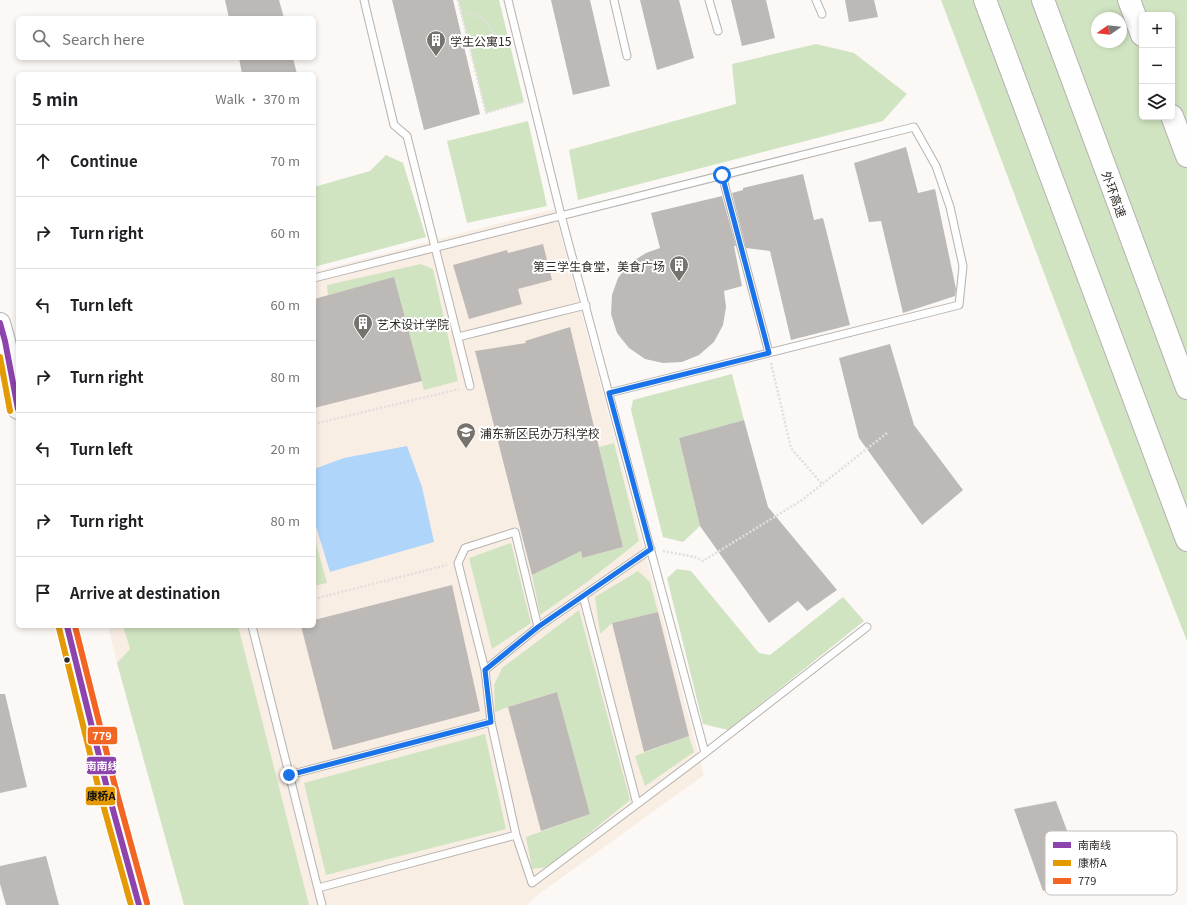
<!DOCTYPE html>
<meta charset="utf-8">
<style>
:root{--surface:#fff;--page:#f6f6f6;--text:#202124;--muted:#757577;--line:#e0e0e0}
body{margin:0;font-family:Georgia,"Noto Sans SC",serif;background:var(--page);color:var(--text)}
.controls{position:absolute;right:12px;top:12px;display:grid;overflow:hidden;border-radius:6px;box-shadow:0 2px 6px #0003}
.controls button{width:36px;height:36px;display:grid;place-items:center;padding:0;border:0;border-bottom:1px solid var(--line);background:var(--surface);color:var(--text);font:20px sans-serif}
.compass{position:absolute;left:1091px;top:12px;width:36px;height:36px;border-radius:50%;background:var(--surface);box-shadow:0 2px 6px #0003;rotate:256deg}
.stop{position:absolute;width:12px;height:12px;margin:-9px;border:3px solid #1a73e8;border-radius:50%;background:#fff}
.stop.end{background:#1a73e8;border-color:#fff;box-shadow:0 1px 4px #0008}
.list{margin:0;padding:0;list-style:none}
h2{display:flex;justify-content:space-between;align-items:center;height:52px;margin:0;padding:0 16px;font-size:17px}
h2 small{font-size:13px;font-weight:400;color:var(--muted)}
.list li{display:grid;grid-template-columns:26px 1fr auto;gap:12px;align-items:center;box-sizing:border-box;height:72px;padding:0 16px;border-top:1px solid var(--line)}
.list b{display:block;font-size:15px;white-space:nowrap}
.list em{font-size:13px;font-style:normal;color:var(--muted)}
.icon{flex:none;width:22px;height:22px;fill:none;stroke:currentColor;stroke-width:2;stroke-linecap:round;stroke-linejoin:round}
.map{position:relative;flex:none;width:1187px;height:905px;overflow:hidden}
.search{position:absolute;background:var(--surface);box-shadow:0 2px 6px #0003;left:16px;top:16px;width:300px;height:44px;display:flex;align-items:center;gap:10px;box-sizing:border-box;padding:0 14px;border-radius:6px;color:var(--muted);font-size:15px}
.panel{position:absolute;background:var(--surface);box-shadow:0 2px 6px #0003;left:16px;top:72px;width:300px;height:556px;border-radius:6px}
.map>svg:first-child{display:block}
</style>
<div class="map">
<svg width="1187" height="905" viewBox="0 0 1187 905">
<rect width="100%" height="100%" fill="#fbf8f5"/>
<!-- built -->
<path fill="#f9eee4" d="M554 209 704 775 539 894 526 905H184L117 663 108 626H314V272Z"/>
<!-- green -->
<path fill="#d1e4c2" fill-rule="evenodd" d="M458 0H499L524 102 486 113Z
M941 0H1187V641L1075 355ZM1142 15H1172V117H1142ZM1097 18H1121V42H1097Z
M816 44 854 53 907 94 883 121 578 200 569 150 736 104 732 64Z
M528 121 547 206 467 223 447 141Z
M386 155 403 163 426 237 314 267V187L370 171Z
M421 264 433 269 458 381 424 390 394 278 328 295 327 285Z
M732 374 744 420 679 438 700 526 683 542 663 537 631 410 633 400Z
M614 443 639 541 587 582 540 615 532 575 566 558 564 541 577 538 582 558 623 547 599 447Z
M314 536 327 583 314 586Z
M511 543 531 623 492 649 469 558Z
M677 569 691 571 759 653 770 655 843 597 864 621 728 730 703 724 667 578Z
M638 571 650 582 658 612 612 623 600 634 595 597Z
M579 610 630 800 548 867 532 869 526 837 590 814 557 692 508 707 495 712 494 685 502 668Z
M123 626H238L309 905H184L117 663 130 649Z
M485 734 506 829 326 875 304 783Z
M689 736 694 752 645 786 635 756Z"/>
<!-- water -->
<path fill="#afd5fb" d="M407 446 422 487 434 542 330 572 314 520V469L344 458Z"/>
<!-- building -->
<path fill="#bdb9b7" d="M225 0H279L284 18H229Z
M392 0H453L480 114 424 130Z
M551 0H590L610 86 573 95Z
M640 0H679L694 58 657 70Z
M731 0H766L775 38 742 46Z
M845 0H874L878 17 849 22Z
M239 58H293L297 74H242Z
M906 147 918 193 935 189 956 289 955 296 903 313 881 221 869 222 854 163Z
M803 174 814 220 823 218 850 325 791 340 770 251 746 248 732 193 743 190V188Z
M722 196 736 246H734L742 286 724 291 726 307 723 325 714 342 699 355 682 362 663 363 645 359 629 348 617 333 611 314 612 295 618 278 630 263 646 253 660 248 651 213Z
M543 244 552 280 518 289 522 304 469 319 453 265 507 250 508 253Z
M394 277 422 381 314 408V299Z
M570 327 623 547 582 558 581 551 532 575 475 351 526 343 525 341Z
M890 344 914 425 963 490 922 525 859 438 839 358Z
M744 420 768 507 837 590 807 611 798 601 769 623 700 526 679 438Z
M452 585 480 711 333 750 301 626H314V620Z
M658 612 689 736 644 752 612 623Z
M557 692 590 814 541 831 508 707Z
M0 694H5L27 787 0 793Z
M1056 801 1084 876 1043 891 1014 809Z
M46 856 59 905H6L0 884V866Z"/>
<g fill="none" stroke-linecap="round" stroke-linejoin="round">
<defs>
<path id="service" d="M364 0 394 125 407 136 470 386
M508 0 561 215 705 753
M614 0 627 56
M709 0 718 31
M816 0 822 14
M722 175 769 353
M314 278 914 127 936 166 950 207 963 266 959 305 609 393
M458 337 586 305
M583 596 637 804
M252 626 322 905
M538 627 515 532 465 548 458 563 485 670 491 722 516 835 532 883 705 753 867 627
M485 670 538 627 651 549
M289 775 491 722
M318 888 516 835"/>
<path id="secondary" d="M0 323 5 341 18 409
M67 626 107 788 139 905"/>
<path id="motorway" d="M985 0 1187 540
M1043 0 1187 388
M1129 0 1142 35
M1172 116 1187 156"/>
</defs>
<!-- service casing -->
<use href="#service" stroke="#b5b2af" stroke-width="9"/>
<!-- secondary casing -->
<use href="#secondary" stroke="#b5b2af" stroke-width="22"/>
<!-- motorway casing -->
<use href="#motorway" stroke="#b5b2af" stroke-width="24"/>
<!-- path -->
<path stroke="#e0dfde" stroke-width="2.5" stroke-dasharray="2 2" stroke-linecap="butt" d="M458 0 486 113 522 102
M461 11 483 19 501 42 507 41
M771 363 791 448 822 484
M314 424 459 389
M663 551 695 557 703 561 802 500 887 433
M314 599 447 565"/>
<!-- service -->
<use href="#service" stroke="#fefefe" stroke-width="7"/>
<!-- secondary -->
<use href="#secondary" stroke="#fefefe" stroke-width="20"/>
<!-- motorway -->
<use href="#motorway" stroke="#fefefe" stroke-width="22"/>
<defs>
<path id="bus-1" d="M0 323 5 341 18 409
M67 626 107 788 139 905"/>
<path id="bus-2" d="M0 357 10 411
M59 628 99 790 131 905"/>
<path id="bus-3" d="M75 626 115 786 147 903"/>
</defs>
<!-- bus-1 casing -->
<use href="#bus-1" stroke="#fff" stroke-width="9"/>
<!-- bus-2 casing -->
<use href="#bus-2" stroke="#fff" stroke-width="9"/>
<!-- bus-3 casing -->
<use href="#bus-3" stroke="#fff" stroke-width="9"/>
<!-- bus-1 -->
<use href="#bus-1" stroke="#8e44ad" stroke-width="6"/>
<!-- bus-2 -->
<use href="#bus-2" stroke="#e39a04" stroke-width="6"/>
<!-- bus-3 -->
<use href="#bus-3" stroke="#f26522" stroke-width="6"/>
</g>
<g fill="none" stroke-linecap="round" stroke-linejoin="round">
<!-- route -->
<path stroke="#1a73e8" stroke-width="5" d="M289 775 491 722 485 670 538 627 651 549 609 393 769 353 722 175"/>
</g>
<!-- icons -->
<defs>
<symbol id="building-pin" viewBox="-11 -11 22 30"><path d="M0 17L-7.5 6A9.5 9.5 0 1 1 7.5 6Z" fill="#76726e" stroke="#fff"/><path d="M-4-6H4V6H1V3H-1V6H-4ZM-2.5-4.3h1.7v1.8h-1.7ZM.8-4.3h1.7v1.8H.8ZM-2.5-1h1.7V.8h-1.7ZM.8-1h1.7V.8H.8Z" fill="#fff"/></symbol>
<symbol id="school-pin" viewBox="-11 -11 22 30"><path d="M0 17L-7.5 6A9.5 9.5 0 1 1 7.5 6Z" fill="#76726e" stroke="#fff"/><path d="M0-5L7-2L0 1L-7-2ZM-4 1L0 2.5L4 1V4Q0 6-4 4Z" fill="#fff"/></symbol>
</defs>
<g fill-rule="evenodd">
<use href="#building-pin" x="425" y="29" width="22" height="30"/>
<use href="#building-pin" x="668" y="254" width="22" height="30"/>
<use href="#building-pin" x="352" y="312" width="22" height="30"/>
<use href="#school-pin" x="455" y="421" width="22" height="30"/>
</g>
<!-- markers -->
<circle fill="#2e2a26" stroke="#fff" stroke-width="1.5" cx="67" cy="660" r="3.5"/>
<g text-anchor="middle" dominant-baseline="central" stroke-width="4" stroke-linejoin="round" paint-order="stroke">
<!-- poi labels -->
<g font-size="12" fill="#2e2a26" stroke="#fff" text-anchor="start">
<text x="450" y="40">学生公寓15</text>
<text x="665" y="265" text-anchor="end">第三学生食堂，美食广场</text>
<text x="377" y="323">艺术设计学院</text>
<text x="480" y="432">浦东新区民办万科学校</text>
</g>
<!-- street labels -->
<g font-size="12" fill="#2e2a26" stroke="#fff">
<text transform="translate(1115 194) rotate(70)">外环高速</text>
</g>
</g>
<!-- legend -->
<rect x="1045" y="831" width="132" height="64" rx="6" fill="#fff" stroke="#c0bfbe" stroke-width="1"/>
<rect x="1053" y="842" width="18" height="6" fill="#8e44ad"/>
<rect x="1053" y="860" width="18" height="6" fill="#e39a04"/>
<rect x="1053" y="878" width="18" height="6" fill="#f26522"/>
<g font-size="11" fill="#2e2a26">
<text x="1078" y="849">南南线</text>
<text x="1078" y="867">康桥A</text>
<text x="1078" y="885">779</text>
</g>
<g stroke="#fff" stroke-width="1.5">
<rect x="87" y="726" width="31" height="19" rx="4" fill="#f26522"/>
<rect x="86" y="756" width="31" height="19" rx="4" fill="#8e44ad"/>
<rect x="85" y="786" width="31" height="20" rx="4" fill="#e39a04"/>
</g>
<g font-size="11" text-anchor="middle" font-weight="bold" fill="#fff">
<text x="102" y="740">779</text>
<text x="102" y="770">南南线</text>
</g>
<g font-size="11" text-anchor="middle" font-weight="bold" fill="#111">
<text x="101" y="800">康桥A</text>
</g>
</svg>
<div class="controls">
<button>+</button>
<button>−</button>
<button><svg class="icon" aria-label="layers" viewBox="0 0 24 24"><path d="M12 4l9 5-9 5-9-5zM3 14l9 5 9-5"/></svg></button>
</div>
<svg class="compass" viewBox="-18 -18 36 36"><path d="M0-13l5 13h-10z" fill="#e53935"/><path d="M0 13l5-13h-10z" fill="#757577"/></svg>
<div class="stop" style="left:722px;top:175px"></div>
<div class="stop end" style="left:289px;top:775px"></div>
<div class="search"><svg class="icon" aria-label="search" viewBox="0 0 24 24"><circle cx="10" cy="10" r="6"/><path d="M15 15l6 6"/></svg>Search here</div>
<section class="panel">
<h2>5 min<small>Walk · 370 m</small></h2>
<ul class="list">
<li><svg class="icon" aria-label="ahead" viewBox="0 0 24 24"><path d="M12 20V5M6 11l6-6 6 6"/></svg><div><b>Continue</b></div><em>70 m</em></li>
<li><svg class="icon" aria-label="right" viewBox="0 0 24 24"><path d="M7 20v-9h11M14 6l5 5-5 5"/></svg><div><b>Turn right</b></div><em>60 m</em></li>
<li><svg class="icon" aria-label="left" viewBox="0 0 24 24"><path d="M17 20v-9H6M10 6l-5 5 5 5"/></svg><div><b>Turn left</b></div><em>60 m</em></li>
<li><svg class="icon" aria-label="right" viewBox="0 0 24 24"><path d="M7 20v-9h11M14 6l5 5-5 5"/></svg><div><b>Turn right</b></div><em>80 m</em></li>
<li><svg class="icon" aria-label="left" viewBox="0 0 24 24"><path d="M17 20v-9H6M10 6l-5 5 5 5"/></svg><div><b>Turn left</b></div><em>20 m</em></li>
<li><svg class="icon" aria-label="right" viewBox="0 0 24 24"><path d="M7 20v-9h11M14 6l5 5-5 5"/></svg><div><b>Turn right</b></div><em>80 m</em></li>
<li><svg class="icon" aria-label="arrive" viewBox="0 0 24 24"><path d="M6 21V4h12l-3 4 3 4H6"/></svg><div><b>Arrive at destination</b></div></li>
</ul>
</section>
</div>
